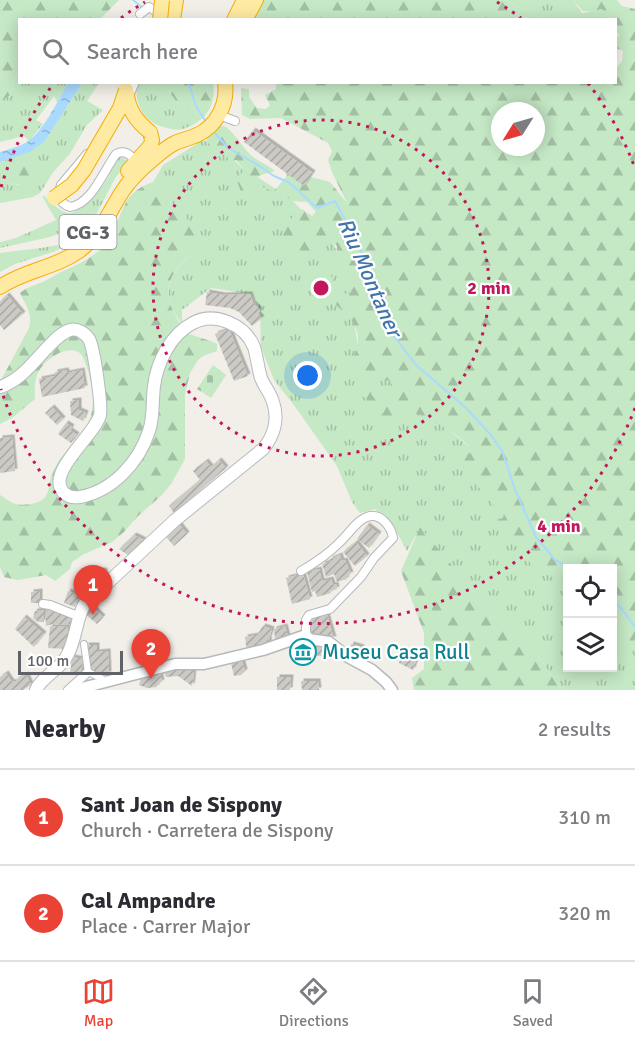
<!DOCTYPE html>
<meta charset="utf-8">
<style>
:root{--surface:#fff;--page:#f7f7f7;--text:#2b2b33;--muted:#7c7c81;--line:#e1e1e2;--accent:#ea4335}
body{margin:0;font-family:Signika,sans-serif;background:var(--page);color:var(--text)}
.controls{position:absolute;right:18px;bottom:18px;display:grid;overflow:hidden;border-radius:0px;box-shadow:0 3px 15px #0003}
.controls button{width:54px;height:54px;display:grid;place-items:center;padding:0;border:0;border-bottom:2px solid var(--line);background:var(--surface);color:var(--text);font:30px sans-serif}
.compass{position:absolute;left:491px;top:102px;width:54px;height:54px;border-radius:50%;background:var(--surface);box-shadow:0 3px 15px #0003;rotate:233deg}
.scale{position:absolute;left:18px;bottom:15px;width:105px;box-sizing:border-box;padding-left:6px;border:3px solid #5f6368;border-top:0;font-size:16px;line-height:21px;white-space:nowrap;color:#5f6368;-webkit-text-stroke:4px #fff;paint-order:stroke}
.you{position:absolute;left:308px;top:376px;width:21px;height:21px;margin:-15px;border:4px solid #fff;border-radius:50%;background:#1a73e8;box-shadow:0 0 0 9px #1a73e833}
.badge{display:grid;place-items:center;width:39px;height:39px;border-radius:50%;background:var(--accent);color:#fff;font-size:20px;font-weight:700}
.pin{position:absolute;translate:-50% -50px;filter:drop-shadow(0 2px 3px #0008)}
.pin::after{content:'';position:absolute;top:32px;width:21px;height:18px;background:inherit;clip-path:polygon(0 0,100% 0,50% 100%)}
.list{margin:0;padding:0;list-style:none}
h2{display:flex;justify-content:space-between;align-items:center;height:78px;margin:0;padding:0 24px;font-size:26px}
h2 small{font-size:20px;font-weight:400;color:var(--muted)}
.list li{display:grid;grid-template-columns:39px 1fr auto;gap:18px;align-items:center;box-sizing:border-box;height:96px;padding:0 24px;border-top:2px solid var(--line)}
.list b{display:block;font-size:22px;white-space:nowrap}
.list p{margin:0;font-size:20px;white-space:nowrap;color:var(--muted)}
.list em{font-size:20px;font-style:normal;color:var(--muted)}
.icon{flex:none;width:33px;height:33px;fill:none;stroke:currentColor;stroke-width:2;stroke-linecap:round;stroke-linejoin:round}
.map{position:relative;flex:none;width:635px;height:690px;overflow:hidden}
.search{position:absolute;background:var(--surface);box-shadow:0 3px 15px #0003;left:18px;right:18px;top:18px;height:66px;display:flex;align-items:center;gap:15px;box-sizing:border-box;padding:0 21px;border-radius:0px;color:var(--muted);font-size:22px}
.sheet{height:270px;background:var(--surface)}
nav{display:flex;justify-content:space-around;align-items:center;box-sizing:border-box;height:84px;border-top:2px solid var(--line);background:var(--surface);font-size:16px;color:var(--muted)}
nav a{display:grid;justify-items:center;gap:3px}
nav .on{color:var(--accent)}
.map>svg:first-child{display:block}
</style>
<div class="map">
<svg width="635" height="690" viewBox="0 0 635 690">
<defs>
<pattern id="grass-tufts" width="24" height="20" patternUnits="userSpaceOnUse" patternTransform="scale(1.5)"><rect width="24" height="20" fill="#c5e8c5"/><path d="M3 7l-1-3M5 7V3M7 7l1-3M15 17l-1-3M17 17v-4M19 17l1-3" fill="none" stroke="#a3c0a4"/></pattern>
<pattern id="forest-firs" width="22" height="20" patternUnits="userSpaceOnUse" patternTransform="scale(1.5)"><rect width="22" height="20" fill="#c5e8c5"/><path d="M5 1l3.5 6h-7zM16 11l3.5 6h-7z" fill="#a3c0a4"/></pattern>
<pattern id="cemetery-stones" width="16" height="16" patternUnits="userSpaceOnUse" patternTransform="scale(1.5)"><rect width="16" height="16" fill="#c5e8c5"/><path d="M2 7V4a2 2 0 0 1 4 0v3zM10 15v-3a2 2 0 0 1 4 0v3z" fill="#a3c0a4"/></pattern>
<pattern id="water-ripples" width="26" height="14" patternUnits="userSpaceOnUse" patternTransform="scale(1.5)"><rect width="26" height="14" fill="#aadaff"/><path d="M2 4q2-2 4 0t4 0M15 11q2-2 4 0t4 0" fill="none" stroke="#8eb4d2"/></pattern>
<pattern id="building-hatch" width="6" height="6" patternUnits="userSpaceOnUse" patternTransform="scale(1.5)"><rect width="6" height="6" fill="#cccac5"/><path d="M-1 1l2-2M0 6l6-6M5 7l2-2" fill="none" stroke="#a9a8a4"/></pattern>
<filter id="shadow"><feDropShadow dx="2.5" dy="-2.5" stdDeviation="0" flood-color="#0004"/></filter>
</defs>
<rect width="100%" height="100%" fill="#f1efe8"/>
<!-- grass -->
<path fill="url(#grass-tufts)" d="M505 0H573L582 13 603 9 608 19H539L538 17Z
M19 69 20 82 68 83 57 102 54 96 36 120 43 124 29 141 24 136 0 142V103L10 95 17 72Z
M82 83H99L87 101 103 110 87 125 69 155 54 171 40 193 33 197 0 203V179L18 185 37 170C36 160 34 158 26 153L45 141Z
M137 83H164V84L180 107 186 108 192 107 197 114 204 117C198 122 190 127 183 129 176 131 170 129 164 127 143 122 134 103 137 83Z
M203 140 222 150 243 168 290 198 334 244 350 294 358 348 391 381 468 446 567 583 568 668H612L613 611 635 637V690H561L531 645 500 623 420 528 407 551 393 525 375 509 360 513 352 502 337 466 296 408 274 380 261 347 260 310 252 294 211 288 182 310V324C178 318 172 310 170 303 162 275 189 257 206 240L153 182 163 165Z
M121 156 127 161C125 168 120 171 116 177 104 197 97 220 79 235L66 231 50 237 0 248V242L16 238 56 220 42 196H44C50 201 59 211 67 213 79 216 104 186 109 176 112 168 114 160 121 156Z
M59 245 60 249 53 252 15 264 0 272V253C20 250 39 249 59 245Z"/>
<!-- forest -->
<path fill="url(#forest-firs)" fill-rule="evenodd" d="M0 0H119L100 19 20 20 19 69 17 72 10 95 0 103Z
M262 0H505L538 17 540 19 253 20Z
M573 0H617L622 6 635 9V642L627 649 617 643 613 638 617 630 628 629 613 611 612 568H568L567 584 535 569 517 547 510 535 495 520 503 518 506 504 502 503 496 508 467 473 458 469 457 458 470 453 468 445 456 435 428 417 413 413 396 429 388 424 376 406 361 395 364 389 374 384 371 394 376 400 387 399 391 382 373 374 360 372 353 357C376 312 311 302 308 269L314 265 327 268 333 279 343 293 350 294 345 278 336 262 337 246 331 241 323 245 316 255 287 254C285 251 283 248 282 245 278 231 292 216 302 209L312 216 316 212 307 202 293 201 285 196 281 201H277L259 196 243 197 236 178 245 170 236 160 231 162 222 150 206 142C208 137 210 135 214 131 217 129 219 126 222 126 230 125 244 150 252 156 259 162 268 165 275 171L261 175 257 178 263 187 273 192 286 177 288 171 330 182 347 203 332 172 328 160 332 151 328 143 281 118 250 119 242 115 241 88 249 89V97L257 108 266 109 270 105 265 95 276 89V83L616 82V69L622 61 623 51 616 48V36L620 37 616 30V20L608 19 602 9 593 11H583ZM500 111H536V147H500Z
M164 82 213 83C215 96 213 106 204 117L197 114 192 107 186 108 180 107 164 84Z
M26 153C40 161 35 165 41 178 28 190 15 184 0 179V162Z
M153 182 206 240C186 260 157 277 173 311 177 318 182 329 190 334 198 338 208 339 217 344V351L203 356 198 360 190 373 185 394V459L171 484 161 496 138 516 124 532 112 542 84 554 72 562 70 569 55 581 46 575 18 580 4 577 0 567V495C5 497 10 503 16 504 24 506 41 504 46 496 50 490 49 481 52 474 53 470 56 466 58 462 65 451 75 444 82 434 100 410 93 380 82 355 69 341 42 361 37 375 34 383 35 391 35 399L12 418 0 424V382L29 328C33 314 26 306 20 293 28 286 36 285 45 281 50 278 56 275 61 272 77 265 92 259 104 245 125 222 116 194 153 182Z
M420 527 500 623 531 645 561 690H414L412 678 424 669V633L401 571Z"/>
<!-- cemetery -->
<path fill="url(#cemetery-stones)" d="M213 365 226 375 211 398 197 389Z"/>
<!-- water -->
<path fill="url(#water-ripples)" d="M68 83H82L45 141 30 152 0 162V152C9 149 19 147 27 142 45 130 57 101 68 83Z"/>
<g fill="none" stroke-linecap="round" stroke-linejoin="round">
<!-- stream -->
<path stroke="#aadaff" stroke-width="2" d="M133 0 144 9
M187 82 190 87 196 106 206 122
M213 131 228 148 258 165 274 176 290 183 317 208 335 201 360 248 374 291 385 319 394 336 416 365 465 407 491 435 502 451 516 492 536 537 555 560 570 568
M612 599 622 609 635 627"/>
</g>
<!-- building -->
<path fill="url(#building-hatch)" filter="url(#shadow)" d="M253 130 313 173 304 186 244 142Z
M207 292 223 295 250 294 253 303 260 310 258 314 262 318 252 326 239 312 230 308 205 305Z
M7 295 23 314 4 330 0 325V301Z
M229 329 248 376 234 381 215 334Z
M66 370 67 373 82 370 85 388 42 397 39 379 55 376V372Z
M79 400V410L86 413 83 421 71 415 70 401Z
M52 407 63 419 57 425 45 413Z
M66 423 72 427 70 430 77 435 71 443 58 434Z
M12 437 15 471 0 473V438Z
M219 460 226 468 174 513 169 506 200 480 193 471 206 461 211 467Z
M179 524 187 534 174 546 166 537Z
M367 525 379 534 369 548 357 539Z
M134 535 144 540 128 555 119 549Z
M356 542 367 556 355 566 343 552Z
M340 555 342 561 345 560 351 574 346 576 347 579 337 582 334 574 326 577 322 564 331 561 330 559Z
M319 569 322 581 331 579 333 585 336 584 337 589 330 591 331 593 317 597 315 591 312 592 307 572Z
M102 570 105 571V575L109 576 101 585H83V572Z
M303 574 310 599 292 604 286 578Z
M40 591V603H31V592Z
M68 591 79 595 75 607 64 603Z
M90 605 103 617 97 624 84 613Z
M52 607 60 611 63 616 73 617 72 624 65 625 53 624 46 626 45 612Z
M44 610V622H38L33 618 35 611Z
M327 615 334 639 312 637 310 626 312 619 315 617Z
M24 617 44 634 34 647 15 629Z
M50 626 68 627 67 649 48 648Z
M263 626 272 629 269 639 270 647 260 649 257 635Z
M285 626 288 637 277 641 275 640 274 629Z
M257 635 258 649 247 651 245 637Z
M310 643H313V657L294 659 293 645Z
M314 643 327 644 325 657 314 655Z
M351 644 362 647 360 659 349 656Z
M86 645H97V652L108 651 109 674 90 673Z
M402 652 417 658 413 670 399 663Z
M72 657 83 659 81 676 70 674Z
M241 657 245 671 241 675 234 676 230 659Z
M194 667 193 681 192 686 178 676 166 677 164 671 169 669Z
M6 673 12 682 16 681V680L26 674 31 685 23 690H0V677Z
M160 673 162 682 157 684V687L147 688 139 685 141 678Z
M277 677H291L290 690H277Z
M301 681H318L319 690H302Z"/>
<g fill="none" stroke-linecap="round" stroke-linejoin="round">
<defs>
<path id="pedestrian" d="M84 644 88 672 107 681"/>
<path id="minor" d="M140 14 149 7 162 15
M128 98 135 82
M219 115 235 121
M87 154 61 185C57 195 59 203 70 207 92 204 104 170 116 154 125 149 130 155 136 161
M301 571C315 563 328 554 339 543 347 536 357 520 367 517 380 512 391 526 393 538L374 558 361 577 330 609 309 615 306 620V635
M43 604 50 605 80 617
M68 690 88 672"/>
<path id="tertiary" d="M74 690 175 664H204L263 650 306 635 309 639 329 642 348 657 372 670 386 682 392 690"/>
<path id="secondary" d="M0 387C19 381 32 364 45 350 52 343 60 333 70 330 77 328 85 333 89 339 94 348 102 405 100 415 95 435 46 472 63 492 68 497 74 498 80 497 113 491 139 462 149 431 154 417 152 401 154 386 157 362 171 334 193 323 215 311 245 325 254 347 257 357 258 368 261 378 264 386 271 394 273 402 279 419 274 436 263 449L174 521 84 605C75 622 76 643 65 659 58 670 40 679 36 690"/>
<path id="trunk" d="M173 20 176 0
M234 20 244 0
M245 20 256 0
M128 171 151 145 152 140 150 132
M0 287C25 270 55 268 79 251 100 235 108 214 122 192 130 179 141 169 153 159 160 153 167 147 175 143 182 140 190 138 197 135 217 126 228 104 225 82"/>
</defs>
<!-- pedestrian casing -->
<use href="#pedestrian" stroke="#b5b8bc" stroke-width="8"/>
<!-- minor casing -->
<use href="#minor" stroke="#b5b8bc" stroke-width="10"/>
<!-- tertiary casing -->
<use href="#tertiary" stroke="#b5b8bc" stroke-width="13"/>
<!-- secondary casing -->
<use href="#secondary" stroke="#b6babf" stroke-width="14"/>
<!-- trunk casing -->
<use href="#trunk" stroke="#f9ab00" stroke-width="16"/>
<!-- pedestrian -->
<use href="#pedestrian" stroke="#fff" stroke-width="6"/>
<!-- minor -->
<use href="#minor" stroke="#fff" stroke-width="8"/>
<!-- tertiary -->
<use href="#tertiary" stroke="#fff" stroke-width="10"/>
<!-- secondary -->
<use href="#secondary" stroke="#fff" stroke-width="12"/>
<!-- trunk -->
<use href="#trunk" stroke="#feeaa1" stroke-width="14"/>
<defs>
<path id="trunk-bridge" d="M160 20 162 0
M127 94C128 110 137 122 150 132
M54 198 72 185 84 170 120 108 126 90"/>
</defs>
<!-- trunk-bridge casing -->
<use href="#trunk-bridge" stroke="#f9ab00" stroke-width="16" stroke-linecap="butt"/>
<!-- trunk-bridge -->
<use href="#trunk-bridge" stroke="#feeaa1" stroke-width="14"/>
</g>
<!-- distance rings -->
<g fill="none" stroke="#c2185b" stroke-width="3" stroke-dasharray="3 6">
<circle cx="321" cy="288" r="168"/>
<path d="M635 408A336 336 0 0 1 1 389M1 187A336 336 0 0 1 54 83M121 18A336 336 0 0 1 145 2M497 2A336 336 0 0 1 521 18M588 83A336 336 0 0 1 635 168"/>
</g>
<!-- icons -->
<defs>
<symbol id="museum-ring" viewBox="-11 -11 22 22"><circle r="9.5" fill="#fff" stroke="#0f9aa8" stroke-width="1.5"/><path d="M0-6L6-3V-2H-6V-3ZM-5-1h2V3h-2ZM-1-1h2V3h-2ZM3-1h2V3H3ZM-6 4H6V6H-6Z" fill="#0f9aa8"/></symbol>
</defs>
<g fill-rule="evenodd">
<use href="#museum-ring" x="288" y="637" width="30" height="30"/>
</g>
<g text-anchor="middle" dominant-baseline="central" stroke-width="4.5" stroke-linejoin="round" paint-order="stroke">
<!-- shield labels -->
<rect fill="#fff" stroke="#8f9295" stroke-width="1.5" x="59.5" y="215" width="57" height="34" rx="4.5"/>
<g font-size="20" font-weight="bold" fill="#5f6368">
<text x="88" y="232">CG-3</text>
</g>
<!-- culture labels -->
<g font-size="21" fill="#0d838f" stroke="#fff" text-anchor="start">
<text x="322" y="652">Museu Casa Rull</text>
</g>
<!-- water labels -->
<g font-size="22" font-style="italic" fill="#4174aa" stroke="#fff">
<text transform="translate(370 277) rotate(66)">Riu Montaner</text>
</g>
</g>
<circle cx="321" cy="288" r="9" fill="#c2185b" stroke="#fff" stroke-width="3"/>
<g font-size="18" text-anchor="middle" font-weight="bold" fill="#c2185b" stroke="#fff" stroke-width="4.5" stroke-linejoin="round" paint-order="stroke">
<text x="489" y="294">2 min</text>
<text x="559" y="532">4 min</text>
</g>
</svg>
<div class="controls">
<button><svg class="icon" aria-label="locate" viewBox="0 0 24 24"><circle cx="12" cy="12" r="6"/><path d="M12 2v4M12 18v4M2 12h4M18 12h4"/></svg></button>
<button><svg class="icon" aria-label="layers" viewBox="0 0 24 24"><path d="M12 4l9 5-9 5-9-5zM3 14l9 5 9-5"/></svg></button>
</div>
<svg class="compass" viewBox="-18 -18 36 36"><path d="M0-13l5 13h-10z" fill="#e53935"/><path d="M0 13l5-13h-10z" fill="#7c7c81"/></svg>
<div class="scale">100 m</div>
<div class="you"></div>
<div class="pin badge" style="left:93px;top:615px">1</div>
<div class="pin badge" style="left:151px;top:679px">2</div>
<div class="search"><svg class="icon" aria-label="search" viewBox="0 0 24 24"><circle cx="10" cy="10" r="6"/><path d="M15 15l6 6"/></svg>Search here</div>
</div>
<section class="sheet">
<h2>Nearby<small>2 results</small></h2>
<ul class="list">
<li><span class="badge">1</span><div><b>Sant Joan de Sispony</b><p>Church · Carretera de Sispony</p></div><em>310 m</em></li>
<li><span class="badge">2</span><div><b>Cal Ampandre</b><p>Place · Carrer Major</p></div><em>320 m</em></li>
</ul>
</section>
<nav>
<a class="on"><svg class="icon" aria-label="map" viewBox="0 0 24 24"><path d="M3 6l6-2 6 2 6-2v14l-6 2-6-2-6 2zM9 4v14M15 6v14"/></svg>Map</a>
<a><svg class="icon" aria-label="directions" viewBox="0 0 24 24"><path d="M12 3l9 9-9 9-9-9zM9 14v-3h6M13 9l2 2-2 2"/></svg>Directions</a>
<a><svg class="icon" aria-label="saved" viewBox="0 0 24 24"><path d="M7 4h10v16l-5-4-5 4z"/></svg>Saved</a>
</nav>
